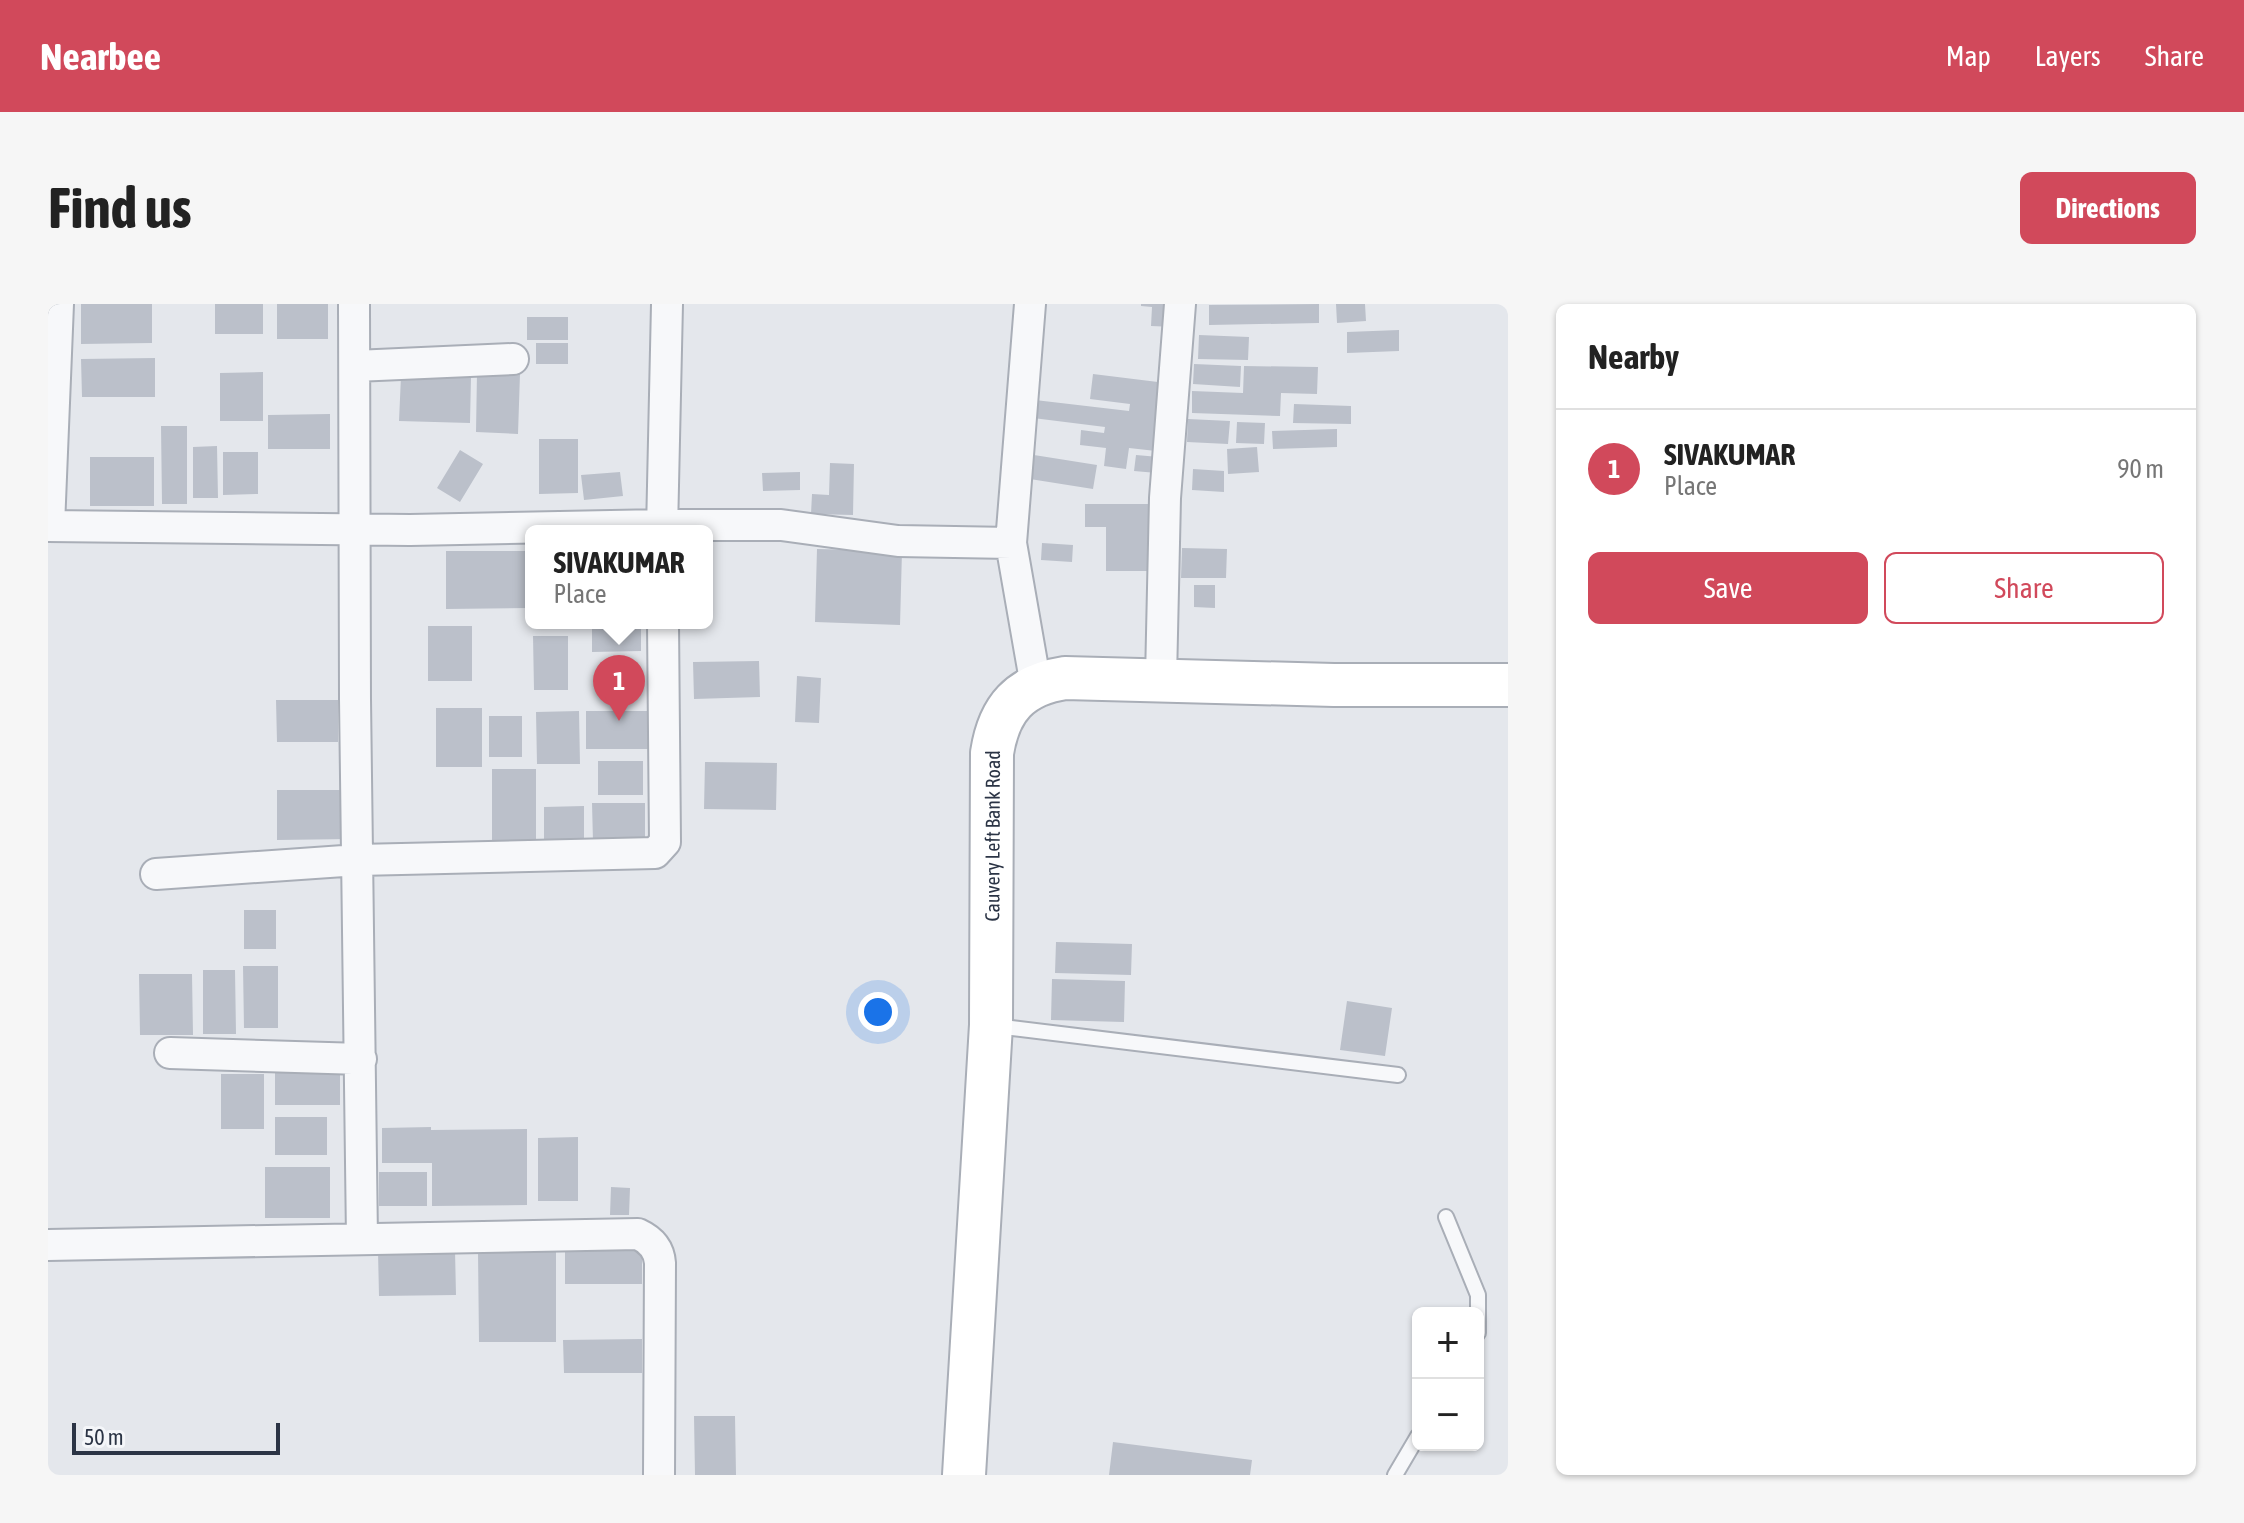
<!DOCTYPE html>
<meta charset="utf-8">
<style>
:root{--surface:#fff;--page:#f6f6f6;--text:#222;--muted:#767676;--line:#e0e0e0;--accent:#d1495b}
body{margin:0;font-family:"Asap Condensed",sans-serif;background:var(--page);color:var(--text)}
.controls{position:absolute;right:24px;bottom:24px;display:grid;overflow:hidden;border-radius:12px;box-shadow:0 2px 6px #0004}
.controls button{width:72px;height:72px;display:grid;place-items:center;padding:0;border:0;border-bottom:2px solid var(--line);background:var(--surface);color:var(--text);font:40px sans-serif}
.scale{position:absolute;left:24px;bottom:20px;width:208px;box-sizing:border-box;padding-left:8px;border:4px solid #2b3445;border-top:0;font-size:22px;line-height:28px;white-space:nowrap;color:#2b3445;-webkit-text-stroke:6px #f4f6f9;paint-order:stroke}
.you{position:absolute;left:830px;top:708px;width:28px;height:28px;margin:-20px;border:6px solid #fff;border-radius:50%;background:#1a73e8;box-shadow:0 0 0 12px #1a73e833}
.badge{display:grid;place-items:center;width:52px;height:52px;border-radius:50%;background:var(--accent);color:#fff;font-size:26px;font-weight:700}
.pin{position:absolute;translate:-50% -66px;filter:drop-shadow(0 2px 4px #0008)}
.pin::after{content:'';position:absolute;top:42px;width:28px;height:24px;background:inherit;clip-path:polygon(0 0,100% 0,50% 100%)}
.popup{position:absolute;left:477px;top:221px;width:188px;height:104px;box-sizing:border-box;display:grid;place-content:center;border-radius:12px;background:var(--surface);filter:drop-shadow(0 2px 6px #0005);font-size:26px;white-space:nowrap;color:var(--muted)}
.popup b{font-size:30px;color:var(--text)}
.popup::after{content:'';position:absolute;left:50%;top:100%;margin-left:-16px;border:16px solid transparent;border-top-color:var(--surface)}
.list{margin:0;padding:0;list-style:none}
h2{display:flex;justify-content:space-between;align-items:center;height:104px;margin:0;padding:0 32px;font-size:34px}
h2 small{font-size:26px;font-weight:400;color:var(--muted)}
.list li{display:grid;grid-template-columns:52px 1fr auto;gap:24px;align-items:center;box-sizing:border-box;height:120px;padding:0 32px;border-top:2px solid var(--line)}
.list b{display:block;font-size:30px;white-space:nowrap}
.list p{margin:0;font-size:26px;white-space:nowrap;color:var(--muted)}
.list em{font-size:26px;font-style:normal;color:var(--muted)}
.actions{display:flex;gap:16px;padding:24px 32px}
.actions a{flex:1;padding:18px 0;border:2px solid var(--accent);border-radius:12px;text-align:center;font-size:28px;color:var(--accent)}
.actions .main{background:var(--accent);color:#fff}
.map{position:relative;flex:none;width:1460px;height:1171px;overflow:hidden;border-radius:12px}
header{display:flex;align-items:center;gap:48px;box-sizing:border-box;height:112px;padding:0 40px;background:var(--accent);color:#fff}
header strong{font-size:38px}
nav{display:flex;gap:44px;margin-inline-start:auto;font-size:28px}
.intro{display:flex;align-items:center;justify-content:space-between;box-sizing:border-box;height:192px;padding:0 48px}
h1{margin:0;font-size:56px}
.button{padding:20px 36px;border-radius:12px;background:var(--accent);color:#fff;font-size:28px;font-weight:700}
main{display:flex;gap:48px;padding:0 48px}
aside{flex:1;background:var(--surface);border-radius:12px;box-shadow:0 2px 6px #0004}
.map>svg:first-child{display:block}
</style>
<header>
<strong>Nearbee</strong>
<nav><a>Map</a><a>Layers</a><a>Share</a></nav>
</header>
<div class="intro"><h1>Find us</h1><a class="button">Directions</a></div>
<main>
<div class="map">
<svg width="1460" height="1171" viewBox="0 0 1460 1171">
<rect width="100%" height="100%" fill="#e4e7ec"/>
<!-- building -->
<path fill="#bbc0ca" d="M33 0H104V39L33 40Z
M167 0H215V30H167Z
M229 0H280V35H229Z
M1093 0H1128L1127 23 1103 22 1104 3 1093 2Z
M1271 0V19L1161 21V1Z
M1288 0H1317L1318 17 1289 19Z
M479 13H520V36H479Z
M1351 26V47L1299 49V28Z
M1151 31 1201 33 1200 56 1150 55Z
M488 39H520V60H488Z
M107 54V93H34L33 55Z
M1146 60 1193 62 1192 83 1145 80Z
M1196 62 1270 63 1269 90 1233 89 1232 112 1144 109V87L1195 89Z
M215 68V117H172V69Z
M429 68 472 70 470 130 428 128Z
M1045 70 1118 79 1108 147 1081 144 1078 165 1056 162 1058 144 1032 141 1033 126 1056 129 1057 123 985 114 987 96 1081 107 1082 100 1042 95Z
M353 72 423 73 422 119 351 117Z
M1246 100 1303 102V120L1245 119Z
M282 110V145H220V111Z
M1140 115 1182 117 1180 140 1139 138Z
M1189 118 1217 119 1216 140 1188 139Z
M113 122H139V200H114Z
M1289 125V143L1225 145 1224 127Z
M491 135H530V189L491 190Z
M169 142 170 194H145V143Z
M1209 143 1211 168 1180 170 1179 145Z
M412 146 435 160 412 198 389 184Z
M175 148H210V190L175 191Z
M986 151 1049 161 1045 185 982 175Z
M1088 151 1111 153 1109 169 1086 167Z
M42 153H106V202H42Z
M782 159 806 160 805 211 763 210 764 190 781 191Z
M1145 165 1176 167V188L1144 186Z
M572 168 575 192 536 196 533 171Z
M752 168V186L715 187 714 169Z
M1037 200H1101V235H1107V267H1058V223H1037Z
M994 239 1025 241 1024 258 993 256Z
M1134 244 1179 245 1178 274H1133Z
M769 245 854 247 852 321 767 318Z
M398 247H479V304L398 305Z
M1146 281H1167V304L1146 303Z
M544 319H593V347L544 348Z
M380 322H424V377H380Z
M485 332H520V386H486Z
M711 357 712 393 646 395 645 358Z
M749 372 773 374 771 419 747 418Z
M228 396H290V438H229Z
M388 404H434V463H388Z
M531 407 532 460H489L488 408Z
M538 407H604V445H538Z
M441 412H474V453H441Z
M550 457H595V491H550Z
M657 458 729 459 728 506 656 505Z
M444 465H488V537L444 538Z
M229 486H303V535L229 536Z
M544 499H597V538H545Z
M536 502V539H496V503Z
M196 606H228V645H196Z
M1008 638 1084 640 1083 671 1007 669Z
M195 662H230V724H196Z
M155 666H187L188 730H155Z
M91 670H144L145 731H92Z
M1004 675 1077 677 1076 718 1003 716Z
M1299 697 1344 704 1337 752 1292 746Z
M227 763H292V801H227Z
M173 770H216V825H173Z
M227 813H279V851H227Z
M383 823V826L479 825V901L384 902V859H334V824Z
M530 833V897H490V834Z
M217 863H282V914H217Z
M331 868H379V902H331Z
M563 883 582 884 581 911H562Z
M594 941V980H517V942Z
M407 946 408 991 331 992 330 947Z
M430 948H508V1038H431Z
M594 1035V1069H516L515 1036Z
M646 1112H687L688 1171H647Z
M1065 1138 1204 1156 1202 1171H1061Z"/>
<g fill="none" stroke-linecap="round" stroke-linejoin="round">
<defs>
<path id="lane" d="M947 722 1350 771
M1398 913 1430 991V1029
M1347 1171 1370 1132"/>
<path id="street" d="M306 0 307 395 314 935
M307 62 465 55
M0 222 362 226 614 221H733L850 237 963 239 988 382
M1 222 10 0
M614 227 619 0
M963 239 982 0
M1113 375 1117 194 1132 0
M108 570 310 556 607 549 617 538 615 319
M122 749 313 755
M0 941 590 930C603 936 611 945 612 959L611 1171"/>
<g id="secondary">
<path id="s1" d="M916 1171 943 721 944 449C951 404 972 381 1017 374L1286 381H1460"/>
</g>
</defs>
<!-- lane casing -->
<use href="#lane" stroke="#a9aeb7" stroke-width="18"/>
<!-- street casing -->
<use href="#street" stroke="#a9aeb7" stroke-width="34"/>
<!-- secondary casing -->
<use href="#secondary" stroke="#a9aeb7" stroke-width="46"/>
<!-- lane -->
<use href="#lane" stroke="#f7f8fa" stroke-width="14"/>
<!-- street -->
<use href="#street" stroke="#f7f8fa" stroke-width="30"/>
<!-- secondary -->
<use href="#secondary" stroke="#fff" stroke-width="42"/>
</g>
<g text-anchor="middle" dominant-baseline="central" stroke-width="7" stroke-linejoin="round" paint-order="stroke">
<!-- street labels -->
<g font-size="20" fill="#2b3445" stroke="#f4f6f9">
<text stroke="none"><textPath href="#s1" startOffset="640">Cauvery Left Bank Road</textPath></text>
</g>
</g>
</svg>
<div class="controls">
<button>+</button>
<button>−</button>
</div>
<div class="scale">50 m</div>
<div class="you"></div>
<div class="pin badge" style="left:571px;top:417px">1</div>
<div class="popup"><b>SIVAKUMAR</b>Place</div>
</div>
<aside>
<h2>Nearby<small></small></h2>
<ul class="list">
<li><span class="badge">1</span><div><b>SIVAKUMAR</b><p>Place</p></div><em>90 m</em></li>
</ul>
<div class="actions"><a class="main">Save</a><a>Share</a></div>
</aside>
</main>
